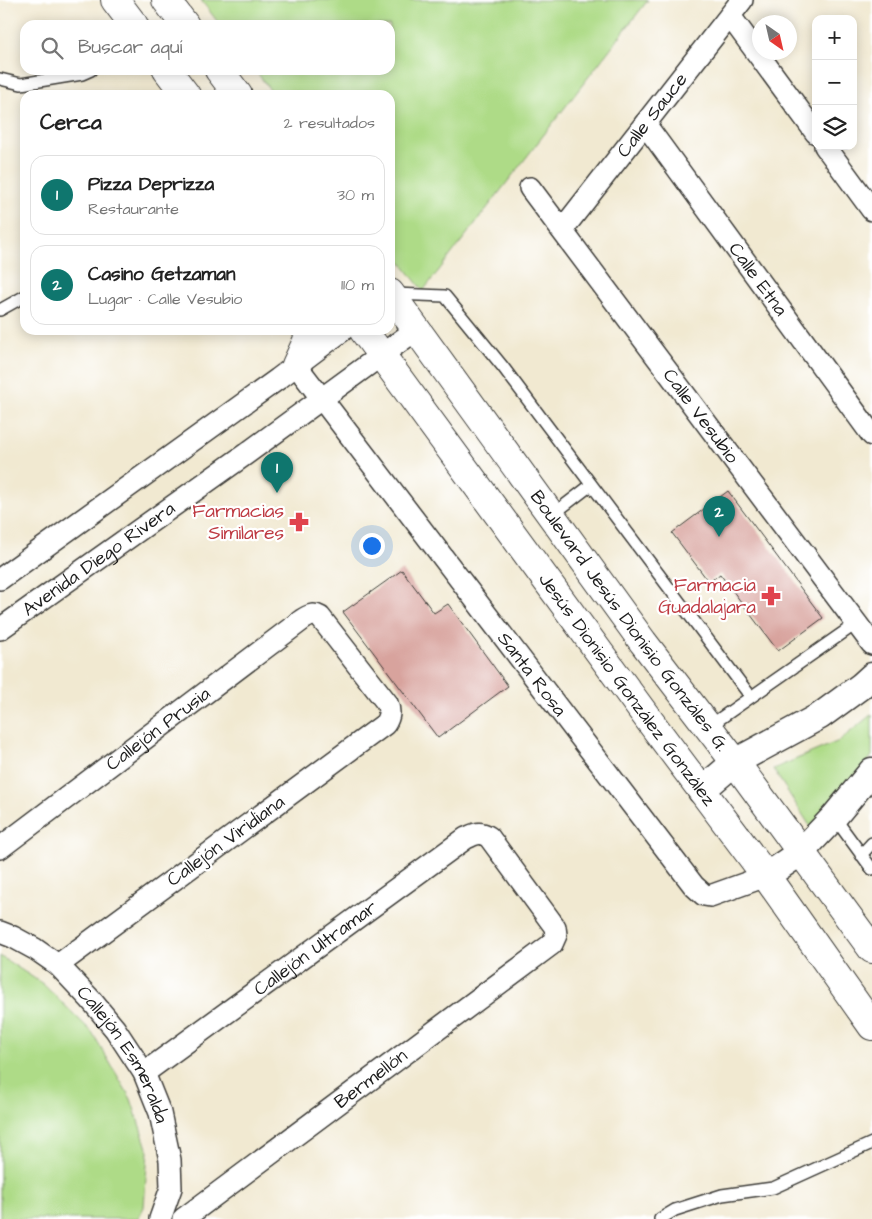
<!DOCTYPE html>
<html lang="es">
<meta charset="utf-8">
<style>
:root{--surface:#fff;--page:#f2f2f2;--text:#222;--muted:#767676;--line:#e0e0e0;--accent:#0f766e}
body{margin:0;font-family:"Architects Daughter",sans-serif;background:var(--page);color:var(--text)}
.controls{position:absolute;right:15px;top:15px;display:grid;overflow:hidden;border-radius:10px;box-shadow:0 2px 12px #0003}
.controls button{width:45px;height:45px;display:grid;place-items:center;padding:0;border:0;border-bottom:1px solid var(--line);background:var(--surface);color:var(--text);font:25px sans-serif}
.compass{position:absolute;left:752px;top:15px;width:45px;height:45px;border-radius:50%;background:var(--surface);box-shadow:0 2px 12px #0003;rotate:146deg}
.you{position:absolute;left:371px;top:545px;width:18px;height:18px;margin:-12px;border:4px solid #fff;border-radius:50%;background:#1a73e8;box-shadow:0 0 0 8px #1a73e833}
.badge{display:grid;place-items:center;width:32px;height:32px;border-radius:50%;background:var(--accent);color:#fff;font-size:16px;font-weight:700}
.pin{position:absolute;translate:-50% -41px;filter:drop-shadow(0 1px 2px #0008)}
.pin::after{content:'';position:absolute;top:26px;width:18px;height:15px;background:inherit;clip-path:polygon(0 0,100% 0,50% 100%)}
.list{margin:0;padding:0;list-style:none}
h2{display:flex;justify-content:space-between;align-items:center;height:65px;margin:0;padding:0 20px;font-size:21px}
h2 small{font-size:16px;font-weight:400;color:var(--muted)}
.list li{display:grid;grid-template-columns:32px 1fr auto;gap:15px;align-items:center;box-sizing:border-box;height:80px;margin:0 10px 10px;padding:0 10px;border:1px solid var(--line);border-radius:15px}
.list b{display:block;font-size:19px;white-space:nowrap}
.list p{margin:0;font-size:16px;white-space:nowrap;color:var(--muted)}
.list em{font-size:16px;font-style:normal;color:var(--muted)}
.icon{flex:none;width:28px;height:28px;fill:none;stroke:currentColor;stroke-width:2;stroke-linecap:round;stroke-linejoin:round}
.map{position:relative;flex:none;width:872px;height:1219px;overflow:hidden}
.search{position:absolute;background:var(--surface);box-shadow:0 2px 12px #0003;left:20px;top:20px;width:375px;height:55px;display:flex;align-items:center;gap:12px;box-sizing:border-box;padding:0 18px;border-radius:15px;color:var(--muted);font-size:19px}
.panel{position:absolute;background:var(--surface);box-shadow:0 2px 12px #0003;left:20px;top:90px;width:375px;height:245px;border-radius:15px}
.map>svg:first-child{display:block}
</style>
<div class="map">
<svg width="872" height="1219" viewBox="0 0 872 1219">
<rect width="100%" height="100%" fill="#fff"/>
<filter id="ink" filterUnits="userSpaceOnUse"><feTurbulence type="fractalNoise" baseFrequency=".02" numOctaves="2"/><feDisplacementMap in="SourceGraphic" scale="10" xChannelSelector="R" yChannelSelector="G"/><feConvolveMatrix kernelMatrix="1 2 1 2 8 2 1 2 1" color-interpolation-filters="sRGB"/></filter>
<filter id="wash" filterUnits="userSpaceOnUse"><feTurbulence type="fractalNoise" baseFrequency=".0096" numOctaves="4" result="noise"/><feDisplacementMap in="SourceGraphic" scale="20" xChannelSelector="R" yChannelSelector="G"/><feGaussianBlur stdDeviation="1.12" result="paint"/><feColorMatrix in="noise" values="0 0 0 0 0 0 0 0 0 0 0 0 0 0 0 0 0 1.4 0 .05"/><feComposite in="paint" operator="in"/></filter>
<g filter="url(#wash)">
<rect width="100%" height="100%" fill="#f1e9d1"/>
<!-- green -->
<path fill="#aedb87" stroke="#657c52" d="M201 0H648L423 291 390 248V95H274L255 70H390V25H220Z
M872 714V756L812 829 773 769 839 741Z
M0 956 43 984 92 1032 131 1099 148 1151 144 1207 138 1219H0Z"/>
<g id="blocks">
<!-- building -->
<path fill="#d8a39d" d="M728 491 823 618 778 651 720 574 709 582 672 533Z
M402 570 434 613 448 604 508 686 438 738 343 612Z"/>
</g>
</g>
<g filter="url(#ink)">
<use href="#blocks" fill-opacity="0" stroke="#3c3b37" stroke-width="1"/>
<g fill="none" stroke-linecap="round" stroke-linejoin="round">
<defs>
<path id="service" d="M0 79 21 84 82 74 91 70
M394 294 445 296 503 367 751 697
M0 310 25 296
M552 515 591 485
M708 727 857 623
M834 817 872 869
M861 855 872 843
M660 1219 675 1210 722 1195 773 1188 872 1143"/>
<g id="minor">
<path d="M730 16 816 133"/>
<path id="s1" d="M645 124 872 435"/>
<path d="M825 146 872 210"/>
<path id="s2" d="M530 188 872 644"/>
<path id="s3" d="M562 230 742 0"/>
<path id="s4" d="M296 365 694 886 704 895 710 896 766 876"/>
<path d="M0 579 278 379 343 330"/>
<path id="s5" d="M0 629 246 454 417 329"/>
<path id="s6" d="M0 848 302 620C308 616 313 613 320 617L387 703C390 711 390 716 385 724L58 965"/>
<path id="s7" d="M0 932 13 937 35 949 58 965 91 1000 115 1029 144 1073 160 1113 170 1160 171 1188 160 1219"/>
<path id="s8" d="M144 1073 466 838C476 834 479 831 489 837L555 927 556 935 552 944 183 1219"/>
</g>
<path id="tertiary" d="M701 791 735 762 820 716 861 686 872 676
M766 876 801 852 834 817 872 771"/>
<g id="secondary">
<path d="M115 0 134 25"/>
<path d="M166 0 185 25"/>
<path d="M167 70 186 95"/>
<path d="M219 70 238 95"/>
<path id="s9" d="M390 293 643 642 735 762 872 949"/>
<path id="s10" d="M363 330 649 720 766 876 872 1026"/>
<path d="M296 365 307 341 309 330"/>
</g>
</defs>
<!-- service casing -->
<use href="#service" stroke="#3c3b37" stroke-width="14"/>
<!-- minor casing -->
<use href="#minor" stroke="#3c3b37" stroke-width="24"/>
<!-- tertiary casing -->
<use href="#tertiary" stroke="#3c3b37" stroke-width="29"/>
<!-- secondary casing -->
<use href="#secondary" stroke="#3c3b37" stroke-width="30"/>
<!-- service -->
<use href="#service" stroke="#fff" stroke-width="11"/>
<!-- minor -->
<use href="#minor" stroke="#fff" stroke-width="21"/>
<!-- tertiary -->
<use href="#tertiary" stroke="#fff" stroke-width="26"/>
<!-- secondary -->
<use href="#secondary" stroke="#fff" stroke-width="28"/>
</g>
</g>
<!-- icons -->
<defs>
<symbol id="pharmacy-bare" viewBox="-9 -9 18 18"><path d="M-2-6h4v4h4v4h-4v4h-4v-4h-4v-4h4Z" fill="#e0444e" stroke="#fff" stroke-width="2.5" paint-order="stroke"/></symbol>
</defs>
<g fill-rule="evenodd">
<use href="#pharmacy-bare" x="285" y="508" width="28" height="28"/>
<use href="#pharmacy-bare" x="757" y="582" width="28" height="28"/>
</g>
<g text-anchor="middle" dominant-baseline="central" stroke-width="4.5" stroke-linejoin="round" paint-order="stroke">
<!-- street labels -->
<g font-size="19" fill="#1c1c1c" stroke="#fff">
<text stroke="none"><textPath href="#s3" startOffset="146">Calle Sauce</textPath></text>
<text stroke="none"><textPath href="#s1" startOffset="192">Calle Etna</textPath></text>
<text stroke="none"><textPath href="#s2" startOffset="285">Calle Vesubio</textPath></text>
<text stroke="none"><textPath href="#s5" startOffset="121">Avenida Diego Rivera</textPath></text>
<text stroke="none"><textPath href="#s9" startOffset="406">Boulevard Jesús Dionisio Gonzáles G.</textPath></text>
<text stroke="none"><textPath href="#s4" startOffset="389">Santa Rosa</textPath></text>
<text stroke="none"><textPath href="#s10" startOffset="446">Jesús Dionisio González González</textPath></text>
<text stroke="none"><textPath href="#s6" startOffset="198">Callejón Prusia</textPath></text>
<text transform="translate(226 841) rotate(-36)">Callejón Viridiana</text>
<text stroke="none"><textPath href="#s8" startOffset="212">Callejón Ultramar</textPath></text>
<text stroke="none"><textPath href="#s7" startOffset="179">Callejón Esmeralda</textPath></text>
<text transform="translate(371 1079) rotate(-37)">Bermellón</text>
</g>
<!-- health labels -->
<g font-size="19" fill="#be3a42" stroke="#fff" text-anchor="end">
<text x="284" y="511">Farmacias<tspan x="284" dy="22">Similares</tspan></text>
<text x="756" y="585">Farmacia<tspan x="756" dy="22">Guadalajara</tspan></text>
</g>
</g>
</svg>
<div class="controls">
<button>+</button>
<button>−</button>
<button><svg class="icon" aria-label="layers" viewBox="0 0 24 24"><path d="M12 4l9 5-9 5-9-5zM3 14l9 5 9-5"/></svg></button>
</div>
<svg class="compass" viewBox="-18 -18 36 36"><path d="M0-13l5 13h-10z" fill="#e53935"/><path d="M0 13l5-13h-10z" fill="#767676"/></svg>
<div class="you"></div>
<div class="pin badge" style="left:277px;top:493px">1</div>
<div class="pin badge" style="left:719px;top:537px">2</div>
<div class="search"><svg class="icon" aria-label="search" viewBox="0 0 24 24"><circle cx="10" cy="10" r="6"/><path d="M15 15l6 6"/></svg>Buscar aquí</div>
<section class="panel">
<h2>Cerca<small>2 resultados</small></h2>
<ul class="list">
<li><span class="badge">1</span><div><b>Pizza Deprizza</b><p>Restaurante</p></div><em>30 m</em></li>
<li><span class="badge">2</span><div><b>Casino Getzaman</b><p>Lugar · Calle Vesubio</p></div><em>110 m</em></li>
</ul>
</section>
</div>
